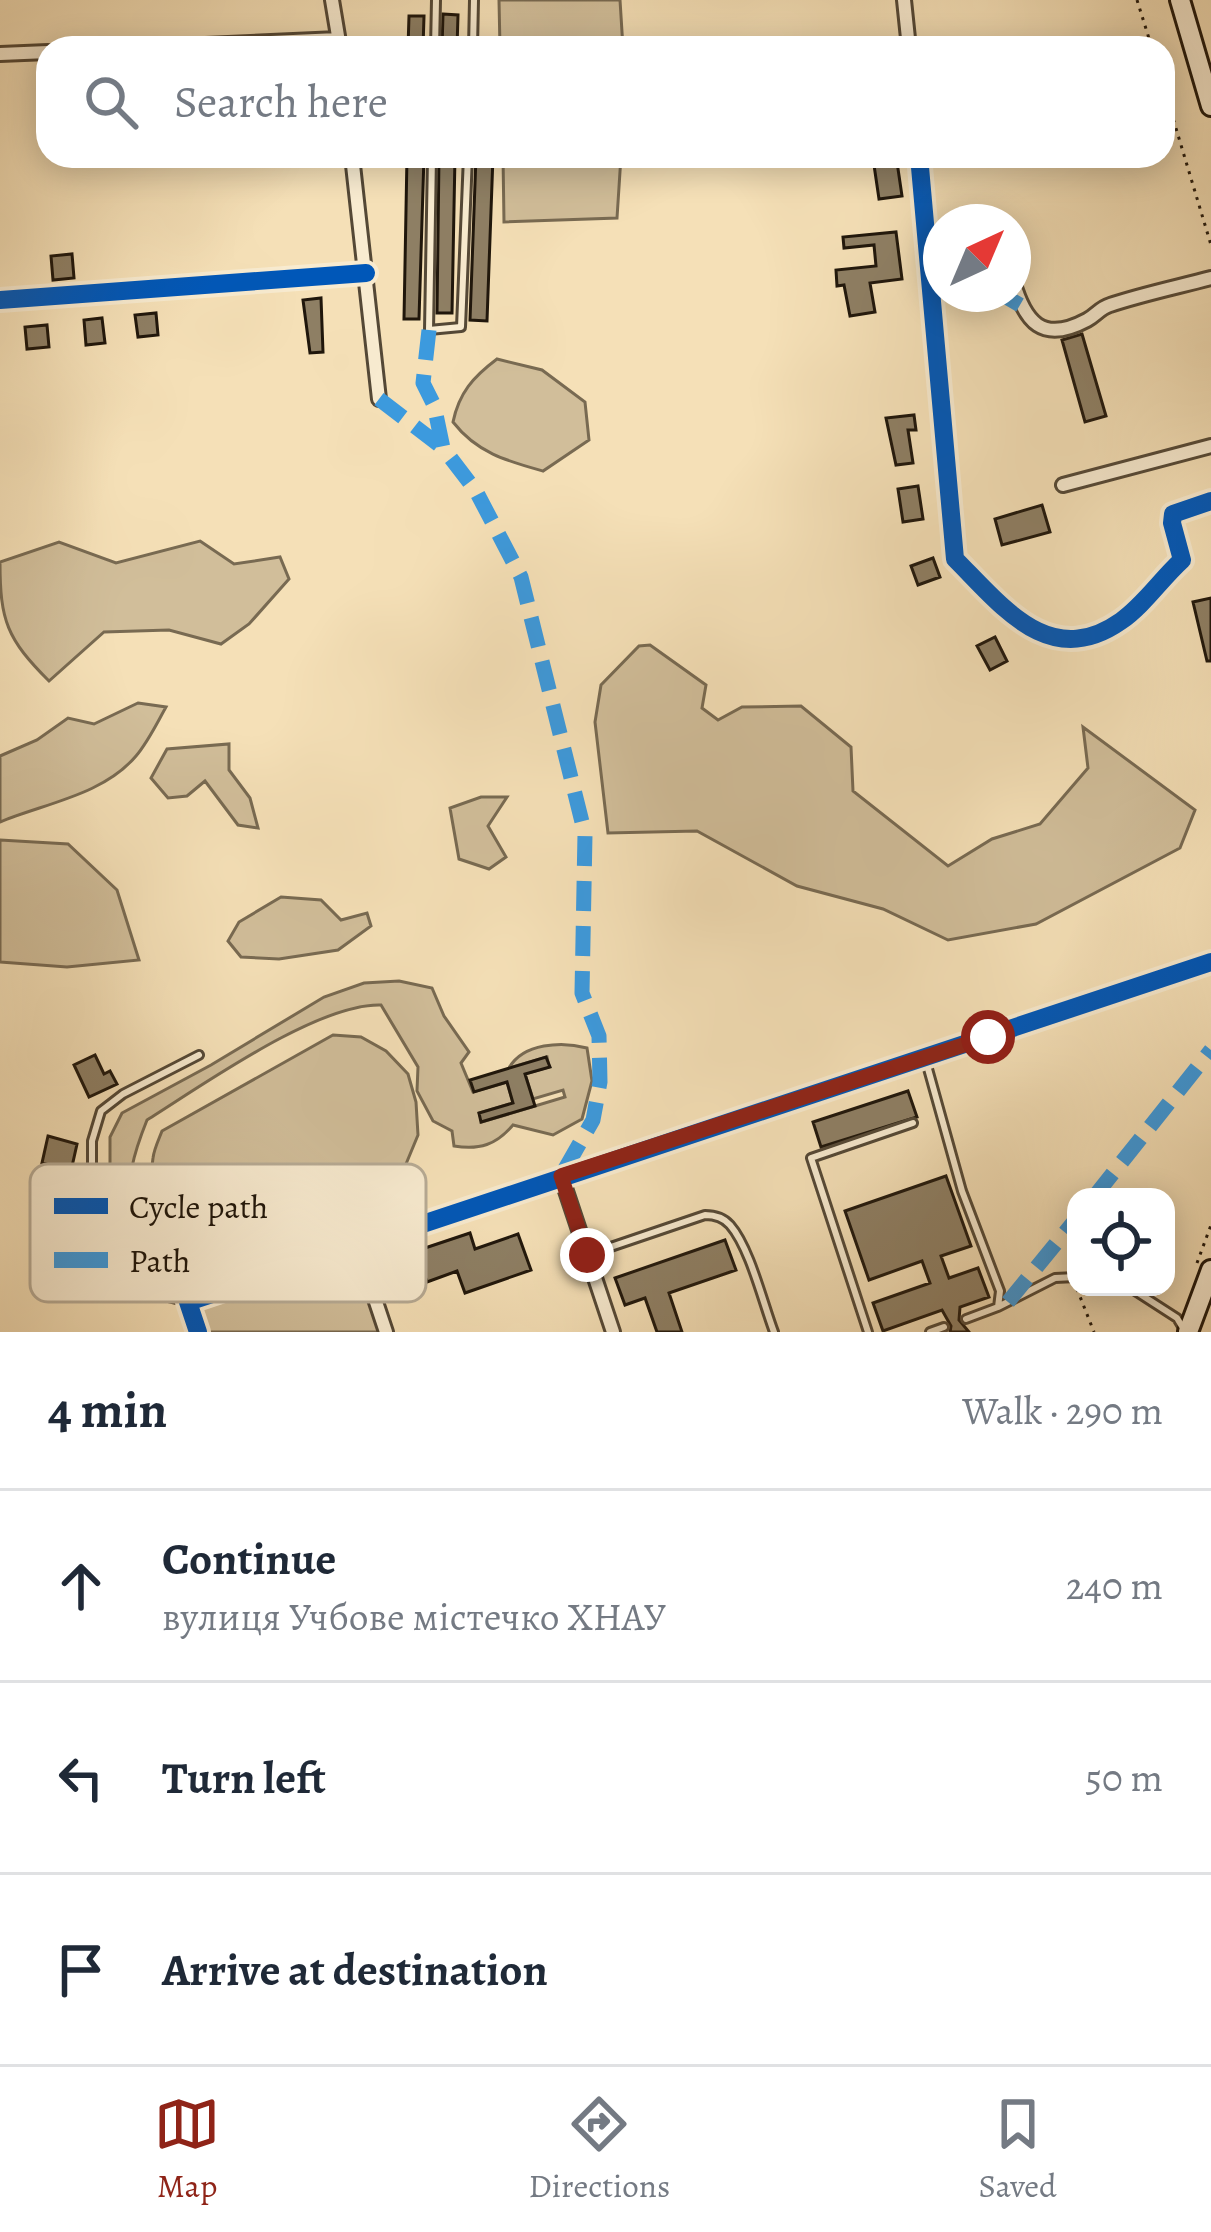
<!DOCTYPE html>
<meta charset="utf-8">
<style>
:root{--surface:#fff;--page:#f6f6f7;--text:#1f2937;--muted:#747a83;--line:#e0e1e3;--accent:#8f2418}
body{margin:0;font-family:Alegreya,serif;background:var(--page);color:var(--text)}
.controls{position:absolute;right:36px;bottom:36px;display:grid;overflow:hidden;border-radius:24px;box-shadow:0 6px 30px #0003}
.controls button{width:108px;height:108px;display:grid;place-items:center;padding:0;border:0;border-bottom:3px solid var(--line);background:var(--surface);color:var(--text);font:60px sans-serif}
.compass{position:absolute;left:923px;top:204px;width:108px;height:108px;border-radius:50%;background:var(--surface);box-shadow:0 6px 30px #0003;rotate:44deg}
.stop{position:absolute;width:36px;height:36px;margin:-27px;border:9px solid #8f2418;border-radius:50%;background:#fff}
.stop.end{background:#8f2418;border-color:#fff;box-shadow:0 3px 12px #0008}
.list{margin:0;padding:0;list-style:none}
h2{display:flex;justify-content:space-between;align-items:center;height:156px;margin:0;padding:0 48px;font-size:51px}
h2 small{font-size:39px;font-weight:400;color:var(--muted)}
.list li{display:grid;grid-template-columns:78px 1fr auto;gap:36px;align-items:center;box-sizing:border-box;height:192px;padding:0 48px;border-top:3px solid var(--line)}
.list b{display:block;font-size:45px;white-space:nowrap}
.list p{margin:0;font-size:39px;white-space:nowrap;color:var(--muted)}
.list em{font-size:39px;font-style:normal;color:var(--muted)}
.icon{flex:none;width:66px;height:66px;fill:none;stroke:currentColor;stroke-width:2;stroke-linecap:round;stroke-linejoin:round}
.map{position:relative;flex:none;width:1211px;height:1332px;overflow:hidden}
.search{position:absolute;background:var(--surface);box-shadow:0 6px 30px #0003;left:36px;right:36px;top:36px;height:132px;display:flex;align-items:center;gap:30px;box-sizing:border-box;padding:0 42px;border-radius:36px;color:var(--muted);font-size:45px}
.sheet{height:732px;background:var(--surface)}
nav{display:flex;justify-content:space-around;align-items:center;box-sizing:border-box;height:168px;border-top:3px solid var(--line);background:var(--surface);font-size:33px;color:var(--muted)}
nav a{display:grid;justify-items:center;gap:6px}
nav .on{color:var(--accent)}
.map>svg:first-child{display:block}
</style>
<div class="map">
<svg width="1211" height="1332" viewBox="0 0 1211 1332">
<rect width="100%" height="100%" fill="#f5e0b7"/>
<filter id="stains"><feTurbulence type="fractalNoise" baseFrequency=".00167" numOctaves="4"/><feColorMatrix values="0 0 0 0 .2 0 0 0 0 .09 0 0 0 0 .02 0 0 0 .5 -.17"/></filter>
<radialGradient id="worn" r=".72"><stop offset=".6" stop-color="#630" stop-opacity="0"/><stop offset="1" stop-color="#630" stop-opacity=".3"/></radialGradient>
<!-- green -->
<path fill="#d1be9a" stroke="#786a52" stroke-width="3" d="M499 0H620L623 48H500Z
M503 156H621L617 218 504 222Z
M497 359 542 370 585 402 589 440 543 471C507 461 477 453 453 422 459 393 473 377 497 359Z
M200 541 234 564 280 557 289 579 249 624 221 644 169 630 104 632 49 681C7 639 0 621 0 562L59 542 116 563Z
M650 645 706 685 702 708 718 720 742 707 801 706 851 747 853 791 948 866 992 839 1040 824 1088 768 1083 727 1195 810 1180 848 1036 924 948 940 883 909 797 886 697 831 608 833 595 722 601 685 639 646Z
M138 703 166 707C157 723 148 742 136 756 103 795 46 803 0 822V756L37 740 68 718 94 724Z
M229 744V770L250 798 258 828 238 825 205 781 187 796 168 798 151 778 167 749Z
M481 797H507L488 826 506 857 489 869 459 859 450 808Z
M0 840 68 844 117 890 139 960 67 967 0 962Z
M281 897 321 900 341 920 367 913 371 926 338 950 279 959 241 957 228 941 239 922Z
M399 981 432 988 444 1016 469 1052 461 1063 473 1092 507 1082 513 1103 479 1113 482 1122 565 1097 563 1090 533 1099 525 1074 549 1067 547 1057 509 1068C523 1043 562 1041 587 1048L592 1081 582 1119 553 1135 513 1125C496 1145 480 1150 454 1146L452 1131 433 1121 417 1091 418 1067 381 1005C318 1003 203 1085 147 1120 117 1195 126 1218 173 1281L164 1280 139 1243 110 1167V1137L122 1113 211 1065 324 997 364 983Z
M333 1035 361 1037 386 1051 408 1074 416 1102 418 1135 406 1164 242 1254C233 1254 222 1256 213 1254 175 1246 147 1195 153 1158 154 1149 159 1139 162 1131Z
M353 1251 380 1332H202L194 1307Z"/>
<!-- building -->
<path fill="#8e7f64" stroke="#1f160b" stroke-width="3" d="M443 14 458 15 457 48H442Z
M409 16H424L423 48H408Z
M407 156H424L419 319H404Z
M439 156H455L452 313H437Z
M476 156H493L487 321 470 320Z
M897 162 902 196 879 199 874 165Z
M896 232 902 279 870 283 875 312 850 316 844 285 837 286 836 270 876 266 874 245 844 248 843 237Z
M72 254 74 278 53 280 51 256Z
M321 298 323 352 310 353 303 300Z
M156 313 158 335 138 337 135 315Z
M102 318 105 343 86 345 84 320Z
M47 325 49 347 27 349 25 327Z
M1082 334 1106 416 1085 422 1062 340Z
M914 415 916 430H908L913 463 896 465 886 418Z
M918 486 923 519 903 522 898 489Z
M1042 505 1050 532 1002 545 995 519Z
M933 558 940 577 918 585 911 566Z
M1211 598V661H1207L1193 602Z
M995 637 1007 661 990 670 977 646Z
M95 1055 104 1074 110 1071 117 1084 89 1097 74 1065Z
M546 1057 550 1067 525 1074 535 1106 481 1122 479 1113 513 1103 507 1082 474 1092 470 1080Z
M908 1091 917 1117 821 1147 813 1122Z
M48 1136 77 1144 71 1171 42 1163Z
M946 1176 971 1246 941 1256 949 1278 978 1268 989 1297 960 1307 959 1320 969 1332H950L951 1326 942 1310 883 1331 873 1303 930 1283 922 1261 869 1280 845 1211Z
M470 1233 475 1249 518 1234 531 1270 465 1293 457 1271 427 1282 416 1251Z
M725 1240 736 1270 669 1293 682 1332H657L645 1298 625 1305 615 1278Z"/>
<g fill="none" stroke-linecap="round" stroke-linejoin="round">
<defs>
<path id="lane" d="M435 48 436 0
M473 48 474 0
M432 156 429 330 461 327 468 156
M925 1058 962 1191 1000 1291 998 1307 966 1319
M590 1254 705 1215C715 1215 723 1217 730 1225 750 1248 763 1303 774 1332
M1129 1287 1177 1318 1183 1328
M188 1302 168 1297 145 1265 92 1165V1141L101 1111 123 1094 199 1055
M998 1307 1055 1278 1076 1277
M868 1332 811 1158 913 1123
M930 1332 944 1327"/>
<path id="street" d="M332 0 340 48
M904 0 909 48
M137 48 338 39
M0 54 48 52
M352 156 379 399
M919 156 955 559C1002 606 1050 671 1121 621 1144 605 1161 579 1182 560L1172 523 1173 514 1211 501
M1013 281C1025 322 1042 344 1087 320 1096 315 1100 308 1110 305 1143 294 1177 287 1211 278
M0 300 366 273
M1063 485 1211 446
M561 1176 613 1332
M357 1245 386 1332
M198 1332 188 1302 1211 962"/>
<path id="secondary" d="M1180 0 1211 106
M1188 1332 1211 1270"/>
</defs>
<!-- lane casing -->
<use href="#lane" stroke="#544836" stroke-width="12"/>
<!-- street casing -->
<use href="#street" stroke="#544836" stroke-width="18"/>
<!-- secondary casing -->
<use href="#secondary" stroke="#1f160b" stroke-width="24"/>
<!-- path -->
<path stroke="#1f160b" stroke-width="3" stroke-dasharray="3 6" stroke-linecap="butt" d="M1137 0 1152 48
M1163 85 1211 245
M1197 1263 1211 1225
M1077 1289 1094 1332"/>
<!-- lane -->
<use href="#lane" stroke="#f8ebd0" stroke-width="6"/>
<!-- street -->
<use href="#street" stroke="#f8ebd0" stroke-width="12"/>
<!-- secondary -->
<use href="#secondary" stroke="#f8ebd0" stroke-width="18"/>
<!-- quiet -->
<path stroke="#3c9ade" stroke-width="15" stroke-dasharray="30 15" stroke-linecap="butt" d="M1001 294 1020 305
M429 330 423 383 434 405 443 448 476 491 521 577 585 834 582 993 599 1036 600 1082 593 1120 561 1176
M379 399 443 448
M1094 1197 1211 1050
M1008 1302 1076 1219"/>
<defs>
<path id="cycleway" d="M919 156 955 559C1002 606 1050 671 1121 621 1144 605 1161 579 1182 560L1172 523 1173 514 1211 501
M0 300 366 273
M198 1332 188 1302 1211 962"/>
</defs>
<!-- cycleway casing -->
<use href="#cycleway" stroke="#f8ebd0" stroke-width="26"/>
<!-- cycleway -->
<use href="#cycleway" stroke="#0057b8" stroke-width="18"/>
</g>
<g fill="none" stroke-linecap="round" stroke-linejoin="round">
<!-- route -->
<path stroke="#8f2418" stroke-width="15" d="M587 1255 561 1176 988 1037"/>
</g>
<!-- legend -->
<rect x="30" y="1164" width="396" height="138" rx="18" fill="#f8ebd0" stroke="#b7ab95" stroke-width="3"/>
<rect x="54" y="1198" width="54" height="16" fill="#0057b8"/>
<rect x="54" y="1252" width="54" height="16" fill="#3c9ade"/>
<g font-size="33" fill="#1f160b">
<text x="129" y="1218">Cycle path</text>
<text x="129" y="1272">Path</text>
</g>
<rect width="100%" height="100%" filter="url(#stains)"/>
<rect width="100%" height="100%" fill="url(#worn)"/>
</svg>
<div class="controls">
<button><svg class="icon" aria-label="locate" viewBox="0 0 24 24"><circle cx="12" cy="12" r="6"/><path d="M12 2v4M12 18v4M2 12h4M18 12h4"/></svg></button>
</div>
<svg class="compass" viewBox="-18 -18 36 36"><path d="M0-13l5 13h-10z" fill="#e53935"/><path d="M0 13l5-13h-10z" fill="#747a83"/></svg>
<div class="stop" style="left:988px;top:1037px"></div>
<div class="stop end" style="left:587px;top:1255px"></div>
<div class="search"><svg class="icon" aria-label="search" viewBox="0 0 24 24"><circle cx="10" cy="10" r="6"/><path d="M15 15l6 6"/></svg>Search here</div>
</div>
<section class="sheet">
<h2>4 min<small>Walk · 290 m</small></h2>
<ul class="list">
<li><svg class="icon" aria-label="ahead" viewBox="0 0 24 24"><path d="M12 20V5M6 11l6-6 6 6"/></svg><div><b>Continue</b><p>вулиця Учбове містечко ХНАУ</p></div><em>240 m</em></li>
<li><svg class="icon" aria-label="left" viewBox="0 0 24 24"><path d="M17 20v-9H6M10 6l-5 5 5 5"/></svg><div><b>Turn left</b></div><em>50 m</em></li>
<li><svg class="icon" aria-label="arrive" viewBox="0 0 24 24"><path d="M6 21V4h12l-3 4 3 4H6"/></svg><div><b>Arrive at destination</b></div></li>
</ul>
</section>
<nav>
<a class="on"><svg class="icon" aria-label="map" viewBox="0 0 24 24"><path d="M3 6l6-2 6 2 6-2v14l-6 2-6-2-6 2zM9 4v14M15 6v14"/></svg>Map</a>
<a><svg class="icon" aria-label="directions" viewBox="0 0 24 24"><path d="M12 3l9 9-9 9-9-9zM9 14v-3h6M13 9l2 2-2 2"/></svg>Directions</a>
<a><svg class="icon" aria-label="saved" viewBox="0 0 24 24"><path d="M7 4h10v16l-5-4-5 4z"/></svg>Saved</a>
</nav>
